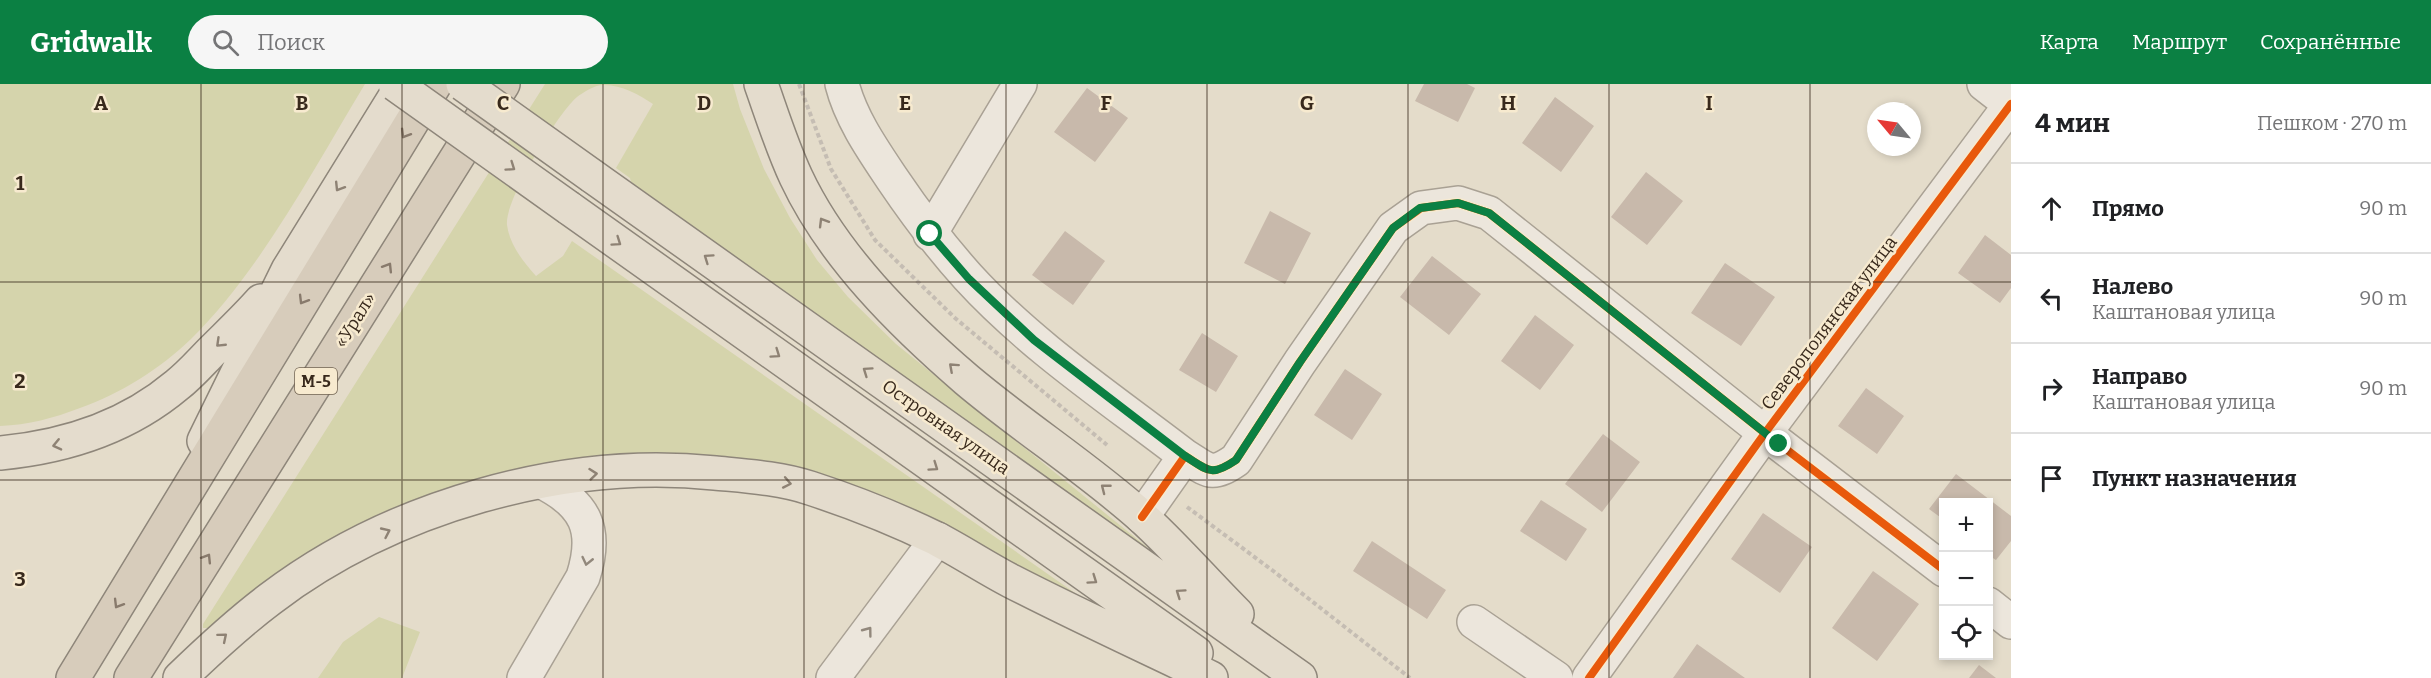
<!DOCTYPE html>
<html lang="ru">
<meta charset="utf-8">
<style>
:root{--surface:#fff;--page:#f6f6f6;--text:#202124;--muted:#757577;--line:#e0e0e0;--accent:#0b8043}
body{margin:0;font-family:Bitter,serif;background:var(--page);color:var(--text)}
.controls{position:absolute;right:18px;bottom:18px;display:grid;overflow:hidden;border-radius:0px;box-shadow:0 3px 9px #0003}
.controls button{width:54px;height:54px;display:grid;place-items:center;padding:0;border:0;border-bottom:2px solid var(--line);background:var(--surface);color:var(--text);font:30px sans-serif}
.compass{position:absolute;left:1867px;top:18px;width:54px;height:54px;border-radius:50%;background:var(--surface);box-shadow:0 3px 9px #0003;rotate:299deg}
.stop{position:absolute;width:18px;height:18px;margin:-14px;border:4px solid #0b8043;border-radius:50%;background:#fff}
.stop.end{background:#0b8043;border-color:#fff;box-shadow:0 2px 6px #0008}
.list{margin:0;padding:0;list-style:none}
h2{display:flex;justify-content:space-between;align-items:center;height:78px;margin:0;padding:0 24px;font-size:26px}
h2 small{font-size:20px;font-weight:400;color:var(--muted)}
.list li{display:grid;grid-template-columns:39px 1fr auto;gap:18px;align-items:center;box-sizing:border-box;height:90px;padding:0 24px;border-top:2px solid var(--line)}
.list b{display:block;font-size:22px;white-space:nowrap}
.list p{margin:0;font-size:20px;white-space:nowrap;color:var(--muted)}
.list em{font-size:20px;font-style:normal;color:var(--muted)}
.icon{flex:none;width:33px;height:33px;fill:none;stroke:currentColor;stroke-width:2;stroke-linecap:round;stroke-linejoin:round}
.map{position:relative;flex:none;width:2011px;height:594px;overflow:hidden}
header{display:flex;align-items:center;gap:36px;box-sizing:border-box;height:84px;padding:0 30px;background:var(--accent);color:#fff}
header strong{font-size:28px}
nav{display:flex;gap:33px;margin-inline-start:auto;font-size:21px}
.search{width:420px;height:54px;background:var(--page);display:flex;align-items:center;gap:15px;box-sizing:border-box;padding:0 21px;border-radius:33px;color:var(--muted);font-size:22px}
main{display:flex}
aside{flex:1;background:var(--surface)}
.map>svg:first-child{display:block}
</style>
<header>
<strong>Gridwalk</strong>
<div class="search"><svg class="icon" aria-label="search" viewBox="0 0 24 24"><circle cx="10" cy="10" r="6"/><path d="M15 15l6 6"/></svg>Поиск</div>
<nav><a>Карта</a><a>Маршрут</a><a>Сохранённые</a></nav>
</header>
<main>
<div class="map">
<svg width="2011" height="594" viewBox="0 0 2011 594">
<rect width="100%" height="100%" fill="#e4dcca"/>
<!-- green -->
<path fill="#d5d4ac" d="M0 0H365C314 84 261 186 191 255 160 285 120 310 80 324 54 334 28 341 0 342Z
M545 0H733L740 25 764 85 790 134 817 176 848 213 896 260 1147 463H1143L631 98 630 94 616 84 653 20C638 10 620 0 602 1 593 2 584 8 577 13 558 29 504 117 507 141 510 162 523 177 536 192L563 172 572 157 1145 558 723 374 673 370 611 372 555 378 460 400 414 417 209 544H203V540Z
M379 533 420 548 402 594H318L343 558Z"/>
<!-- building -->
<path fill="#c8b9ab" d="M1424 0H1467L1475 4 1458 38 1415 17Z
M1087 4 1128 34 1095 78 1054 48Z
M1555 13 1594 42 1561 88 1522 59Z
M1646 88 1683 117 1647 161 1611 133Z
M1270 127 1311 149 1285 200 1244 179Z
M1065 147 1105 177 1073 221 1032 191Z
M1985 151 2011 171V204L2000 219 1958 189Z
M1432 172 1481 210 1449 251 1400 213Z
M1725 179 1775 213 1741 262 1691 229Z
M1535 231 1574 261 1540 306 1501 277Z
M1202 249 1238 272 1216 308 1179 286Z
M1345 285 1382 310 1352 356 1314 331Z
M1866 304 1904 332 1877 370 1838 342Z
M1603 350 1640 378 1602 428 1565 400Z
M1956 390 2011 432V457L1996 476 1988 471V418H1944V436L1929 425Z
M1541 416 1587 445 1566 477 1520 447Z
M1763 429 1812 463 1780 509 1731 475Z
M1372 457 1446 506 1427 535 1353 487Z
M1873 487 1919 520 1877 577 1832 544Z
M1697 560 1745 594H1673Z
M1979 581 1996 594H1969Z"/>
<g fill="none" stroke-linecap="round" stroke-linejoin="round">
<defs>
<path id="minor" d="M842 0C851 35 873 66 893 96 916 130 940 162 968 193 1031 262 1111 315 1185 372
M1984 0 2011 21
M930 150 1020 0
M1142 433 1185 372C1209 387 1211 393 1236 376L1300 278 1393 144 1421 124 1458 119 1489 129 1765 349 1944 486
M1988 520 2011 538
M1474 538 1556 594
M524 594 583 493C598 446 586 420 542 398
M833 594 937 455
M1589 594 1765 349 2011 20"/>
<path id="major" d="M761 0C772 31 782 63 796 93 833 172 902 240 967 296 1024 344 1087 384 1142 433 1175 463 1205 498 1237 530
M592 92 1300 594
M569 124 1196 569
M204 357 288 186 403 0
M0 369C65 363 126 344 177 301 190 291 201 278 213 266 229 250 246 234 261 217
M180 594C209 566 238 539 270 515 391 423 564 373 715 389 746 392 780 394 810 404 853 418 896 435 937 455 962 468 986 484 1011 497 1077 531 1145 562 1211 594"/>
<path id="highway" d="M73 594 435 0
M131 594 503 0"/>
</defs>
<!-- minor casing -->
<use href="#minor" stroke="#a9a194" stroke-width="36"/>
<!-- major casing -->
<use href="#major" stroke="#8e867a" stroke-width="36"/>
<!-- highway casing -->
<use href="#highway" stroke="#8e867a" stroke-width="36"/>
<!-- path -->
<path stroke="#c5bdb3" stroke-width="4" stroke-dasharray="4.5 3" stroke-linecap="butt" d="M799 0 831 85 875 156 955 234 1107 361
M1187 423 1272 486 1410 594"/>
<!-- minor -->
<use href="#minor" stroke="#ece6dc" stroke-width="33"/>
<!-- major -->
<use href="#major" stroke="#e4dccd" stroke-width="33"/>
<!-- highway -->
<use href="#highway" stroke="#d7ccbb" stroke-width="33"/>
<defs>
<path id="major-bridge" d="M395 0 569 124
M463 0 592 92"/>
</defs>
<!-- major-bridge casing -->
<use href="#major-bridge" stroke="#8e867a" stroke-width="36" stroke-linecap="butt"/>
<!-- major-bridge -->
<use href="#major-bridge" stroke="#e4dccd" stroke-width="33"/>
<defs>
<path id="cycleway" d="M1142 433 1185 372C1209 387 1211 393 1236 376L1300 278 1393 144 1421 124 1458 119 1489 129 1765 349 1944 486
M1589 594 1765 349 2011 20"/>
</defs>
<!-- cycleway casing -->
<use href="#cycleway" stroke="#f7eacf" stroke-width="11"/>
<!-- cycleway -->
<use href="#cycleway" stroke="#e8590c" stroke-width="8"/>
</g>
<!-- one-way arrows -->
<defs><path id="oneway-chevron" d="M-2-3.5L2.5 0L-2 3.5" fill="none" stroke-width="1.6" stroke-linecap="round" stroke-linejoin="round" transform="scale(1.5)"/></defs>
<g stroke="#887a6c">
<use href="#oneway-chevron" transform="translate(405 50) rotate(121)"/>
<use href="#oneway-chevron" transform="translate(388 183) rotate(-58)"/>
<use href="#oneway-chevron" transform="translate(303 216) rotate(121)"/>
<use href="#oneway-chevron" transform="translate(207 474) rotate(-58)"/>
<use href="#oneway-chevron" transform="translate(118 520) rotate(121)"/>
</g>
<g stroke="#8e8274">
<use href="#oneway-chevron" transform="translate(511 83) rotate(35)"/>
<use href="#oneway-chevron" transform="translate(339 103) rotate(122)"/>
<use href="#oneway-chevron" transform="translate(823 138) rotate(-121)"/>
<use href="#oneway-chevron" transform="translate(617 158) rotate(35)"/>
<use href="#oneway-chevron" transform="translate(708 174) rotate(-145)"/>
<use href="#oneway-chevron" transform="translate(220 259) rotate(136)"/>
<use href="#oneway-chevron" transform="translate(776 270) rotate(35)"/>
<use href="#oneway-chevron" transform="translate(953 283) rotate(-138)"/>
<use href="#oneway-chevron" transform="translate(867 287) rotate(-145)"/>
<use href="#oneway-chevron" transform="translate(57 361) rotate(167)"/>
<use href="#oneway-chevron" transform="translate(934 383) rotate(35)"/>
<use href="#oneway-chevron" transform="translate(593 390) rotate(-6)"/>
<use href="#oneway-chevron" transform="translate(787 399) rotate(11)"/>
<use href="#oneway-chevron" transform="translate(1105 404) rotate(-142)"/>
<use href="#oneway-chevron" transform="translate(386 448) rotate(-25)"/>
<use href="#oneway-chevron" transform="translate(1093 496) rotate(35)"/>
<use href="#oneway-chevron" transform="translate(1180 509) rotate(-145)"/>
<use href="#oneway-chevron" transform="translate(223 553) rotate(-40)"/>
</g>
<g stroke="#92887c">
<use href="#oneway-chevron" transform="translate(587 477) rotate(103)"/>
<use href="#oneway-chevron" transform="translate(868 547) rotate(-53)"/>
</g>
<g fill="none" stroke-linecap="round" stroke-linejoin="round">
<!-- route -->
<path stroke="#0b8043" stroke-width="8" d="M930 150 969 195 1034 256 1185 372C1209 387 1211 393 1236 376L1300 278 1393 144 1420 124 1458 119 1489 129 1779 360"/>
</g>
<!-- grid -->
<path fill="none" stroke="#38291c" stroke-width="1.5" stroke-opacity="0.55" d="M201 0V594M402 0V594M603 0V594M804 0V594M1006 0V594M1207 0V594M1408 0V594M1609 0V594M1810 0V594M0 198H2011M0 396H2011"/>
<g text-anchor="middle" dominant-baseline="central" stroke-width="5" stroke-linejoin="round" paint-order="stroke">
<!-- shield labels -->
<rect fill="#f7eacf" stroke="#716352" stroke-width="1.5" x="295" y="284" width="42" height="26" rx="4.5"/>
<g font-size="16" font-weight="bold" fill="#38291c">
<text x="316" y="297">М-5</text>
</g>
<!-- street labels -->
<g font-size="18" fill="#38291c" stroke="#f7eacf">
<text transform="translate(355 236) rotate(-58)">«Урал»</text>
<text transform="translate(1829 239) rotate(-53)">Северополянская улица</text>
<text transform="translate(946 343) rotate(35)">Островная улица</text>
</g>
</g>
<g font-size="20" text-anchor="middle" font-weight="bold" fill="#38291c" stroke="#f7eacf" stroke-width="5" stroke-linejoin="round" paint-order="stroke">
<text x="101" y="26">A</text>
<text x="302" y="26">B</text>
<text x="503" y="26">C</text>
<text x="704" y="26">D</text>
<text x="905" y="26">E</text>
<text x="1106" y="26">F</text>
<text x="1307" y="26">G</text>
<text x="1508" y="26">H</text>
<text x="1709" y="26">I</text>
<text x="20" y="106">1</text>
<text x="20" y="304">2</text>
<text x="20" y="502">3</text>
</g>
</svg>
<div class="controls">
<button>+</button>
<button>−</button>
<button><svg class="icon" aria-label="locate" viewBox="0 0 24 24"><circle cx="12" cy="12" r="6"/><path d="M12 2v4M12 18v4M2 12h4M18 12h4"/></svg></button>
</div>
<svg class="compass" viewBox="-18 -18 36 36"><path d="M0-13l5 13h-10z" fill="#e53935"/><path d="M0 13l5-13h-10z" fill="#757577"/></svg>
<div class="stop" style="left:930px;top:150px"></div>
<div class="stop end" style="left:1779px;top:360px"></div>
</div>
<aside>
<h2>4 мин<small>Пешком · 270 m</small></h2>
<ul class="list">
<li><svg class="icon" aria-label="ahead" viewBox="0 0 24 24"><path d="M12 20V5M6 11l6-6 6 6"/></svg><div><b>Прямо</b></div><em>90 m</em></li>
<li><svg class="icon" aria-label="left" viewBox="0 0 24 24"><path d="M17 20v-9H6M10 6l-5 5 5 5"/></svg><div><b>Налево</b><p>Каштановая улица</p></div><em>90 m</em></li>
<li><svg class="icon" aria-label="right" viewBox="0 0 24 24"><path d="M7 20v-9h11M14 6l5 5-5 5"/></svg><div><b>Направо</b><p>Каштановая улица</p></div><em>90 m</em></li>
<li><svg class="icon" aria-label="arrive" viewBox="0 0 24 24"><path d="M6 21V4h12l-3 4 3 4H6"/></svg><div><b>Пункт назначения</b></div></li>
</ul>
</aside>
</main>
